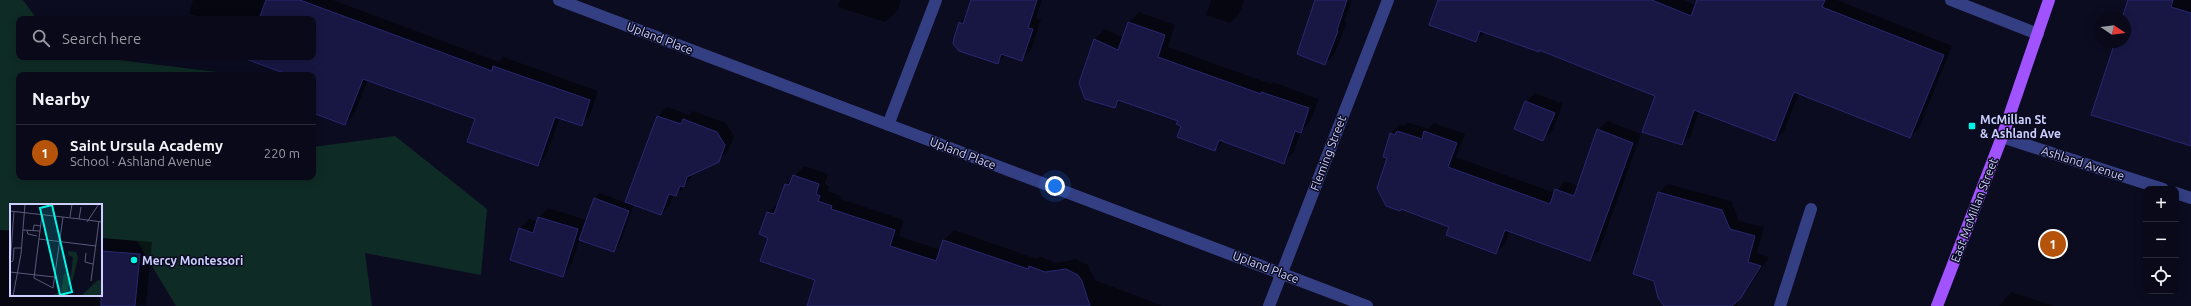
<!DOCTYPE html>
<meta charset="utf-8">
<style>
:root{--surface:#090919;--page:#121222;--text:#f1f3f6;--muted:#999aa2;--line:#292a38;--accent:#b45309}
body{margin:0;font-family:Ubuntu,sans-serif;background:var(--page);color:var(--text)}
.controls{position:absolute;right:12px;bottom:12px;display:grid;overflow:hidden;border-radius:8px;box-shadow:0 2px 10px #0003}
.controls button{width:36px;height:36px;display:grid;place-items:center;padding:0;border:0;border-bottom:1px solid var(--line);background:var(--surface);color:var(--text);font:20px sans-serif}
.compass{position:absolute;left:2095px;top:12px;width:36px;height:36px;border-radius:50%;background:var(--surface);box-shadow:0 2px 10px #0003;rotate:103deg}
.you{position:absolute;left:1055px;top:186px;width:14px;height:14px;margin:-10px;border:3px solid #fff;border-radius:50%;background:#1a73e8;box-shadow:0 0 0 6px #1a73e833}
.badge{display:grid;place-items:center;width:26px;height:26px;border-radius:50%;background:var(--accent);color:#fff;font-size:13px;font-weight:700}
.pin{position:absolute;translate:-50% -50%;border:2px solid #fff;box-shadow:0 1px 4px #0006}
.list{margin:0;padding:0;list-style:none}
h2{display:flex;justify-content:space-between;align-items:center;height:52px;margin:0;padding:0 16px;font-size:17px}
h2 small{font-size:13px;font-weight:400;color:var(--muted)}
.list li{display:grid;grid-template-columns:26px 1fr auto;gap:12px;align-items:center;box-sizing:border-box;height:56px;padding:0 16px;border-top:1px solid var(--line)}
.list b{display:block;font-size:15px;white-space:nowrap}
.list p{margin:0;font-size:13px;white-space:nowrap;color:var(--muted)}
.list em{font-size:13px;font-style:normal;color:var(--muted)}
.icon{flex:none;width:22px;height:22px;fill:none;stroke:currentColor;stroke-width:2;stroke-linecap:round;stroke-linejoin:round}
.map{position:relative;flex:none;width:2191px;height:306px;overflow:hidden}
.search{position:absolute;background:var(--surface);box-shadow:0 2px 10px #0003;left:16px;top:16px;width:300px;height:44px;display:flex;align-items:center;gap:10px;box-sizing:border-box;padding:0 14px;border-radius:8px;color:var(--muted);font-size:15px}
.panel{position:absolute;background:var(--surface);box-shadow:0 2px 10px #0003;left:16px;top:72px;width:300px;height:108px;border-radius:8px}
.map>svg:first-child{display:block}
</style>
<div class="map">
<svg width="2191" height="306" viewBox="0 0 2191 306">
<rect width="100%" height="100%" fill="#0c0c21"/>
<!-- green -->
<path fill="#0f2b25" d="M0 0H23L37 19H19V57H94L217 72 221 75H19V177H313V147L395 136 487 209 481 275 365 253 372 306H176L137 241 101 238V205H11V231L0 230Z"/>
<!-- shadow -->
<path fill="#0007" d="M193 0H333L499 62 503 57 598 91 590 115 581 125 560 117 546 156 537 165 476 118 368 79 354 115 345 124 313 112V75H292L247 57H313V19H200V17L189 14Z
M840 0H901L898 10 885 22 837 7Z
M972 0H1042L1036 18 1041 20 1031 50 1022 59 1006 54 998 63 960 22 967 15Z
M1211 0H1244L1239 14 1230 23 1206 15Z
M1316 0H1352L1345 21 1347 22 1334 55 1325 64Z
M1439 0H1683L1696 5 1698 0H1837L1952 46 1919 128 1910 137 1799 93 1784 131 1775 140 1699 111 1691 135 1682 144 1656 96 1540 49 1538 51 1485 32 1476 41Z
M2129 0H2191V145L2116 42H2125V18H2123Z
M1139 12 1175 25 1168 47 1271 84 1272 82 1319 99 1310 122 1301 131 1294 152 1284 162 1224 141 1215 150 1182 126 1179 121 1122 100 1115 107 1080 83 1095 39 1105 29 1124 38 1129 22Z
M1535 93 1563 104 1552 131 1543 140 1526 102Z
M667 107 689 115 693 111 726 123 734 136 728 151 718 161 694 173 685 186 676 195 674 194 670 205 661 214 634 204 619 246 614 251 580 239 571 266 562 276 511 259 520 228 529 219 538 222 539 217 548 208 587 220 594 199 600 193 626 203 658 116Z
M1607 121 1641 134 1599 251 1590 260 1510 231 1505 244 1496 253 1450 226 1402 209 1400 210 1389 158 1384 156 1391 133 1400 124 1404 126 1407 122 1428 129 1434 123 1465 134 1456 157 1555 193 1565 181 1578 186 1598 130Z
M804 166 828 174 825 184 829 186 828 191 841 196 840 199 904 220 899 236 941 250 944 240 954 230 1037 259 1040 256 1056 263 1076 259 1088 265 1095 280 1163 306H808L816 279 769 237 768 212 779 203 786 184Z
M1668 184 1731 201 1739 221 1764 227 1757 253 1769 257 1748 289 1740 297 1737 306H1669L1658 193Z
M0 230H11V295H101V238L152 242 146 305 0 306Z
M2011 292 2055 306H1999Z"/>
<!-- building -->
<path fill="#181743" stroke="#292771" d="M266 0H300L492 71 493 66 590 100 582 126 555 117 538 166 467 142 475 119 363 79 345 125 313 113V75H289L246 59V57H313V19H259Z
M971 0H1037L1028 28 1033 29 1022 61 1001 54 998 64 959 51 953 44 954 38 959 22 963 24Z
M1315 0H1347L1337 30 1338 31 1325 65 1297 54Z
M1438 0H1652L1691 16 1697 0H1825L1822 7 1944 55 1910 138 1794 92 1775 141 1694 110 1682 145 1642 132 1655 96 1539 50V52L1480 31 1476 42 1429 25Z
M2128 0H2173L2171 7 2191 13V146L2091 115 2115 42H2125V18H2122Z
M1128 22 1165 35 1158 57 1261 94V92L1309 108 1301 133 1295 131 1284 164 1219 140 1215 151 1177 137 1181 126 1176 124 1178 121 1118 100 1115 108 1085 99 1079 83 1094 39 1118 50Z
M1525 101 1555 113 1543 141 1514 129Z
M657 116 681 124 683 119 717 132 725 145 719 162 687 177 684 187 680 186 676 196 669 194 661 215 625 202Z
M1597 129 1633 143 1590 261 1505 230 1496 254 1446 235 1449 227 1401 209 1400 211 1386 206 1377 188 1387 158 1383 157 1390 133 1395 135 1397 131 1422 139 1424 131 1457 143 1448 167 1550 204 1555 189 1574 196Z
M793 175 819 184 816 194 820 196 818 201 832 206 831 209 895 230 890 246 936 261 943 240 1028 269 1029 266 1045 272 1066 269 1078 275 1082 281 1090 306H807L815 280 760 261 768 238 759 234 767 212 774 214 785 184 789 185Z
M1658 192 1722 210 1730 229 1755 236 1748 262 1761 266 1740 299 1732 306H1664L1658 298 1654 281 1633 274Z
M594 198 629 211 614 252 579 240Z
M538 217 578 229 563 277 510 260 519 228 533 233Z
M101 251 140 254 135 306H101Z"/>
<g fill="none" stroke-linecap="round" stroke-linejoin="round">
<!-- minor -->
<path stroke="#343f83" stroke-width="12" d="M559 0 1367 306
M1951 0 2038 34
M888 125 936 0
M2002 137 2163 189
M2176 193 2191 198
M1269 306 1388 0
M1780 306 1811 209"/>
<!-- major -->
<path stroke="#a153ff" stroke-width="12" d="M1937 306 2002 137 2049 0"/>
</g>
<!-- markers -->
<g fill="#00f7e5" stroke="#0c0c21" stroke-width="1.5">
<rect x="1968" y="122" width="8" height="8" rx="2"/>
<circle cx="134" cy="260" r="4"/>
</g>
<g text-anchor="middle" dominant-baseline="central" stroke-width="3" stroke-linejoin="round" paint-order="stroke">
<!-- street labels -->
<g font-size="12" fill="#cccfff" stroke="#0c0c21">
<text transform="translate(660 38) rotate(21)">Upland Place</text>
<text transform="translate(963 153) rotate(21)">Upland Place</text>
<text transform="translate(1328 153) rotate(-69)">Fleming Street</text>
<text transform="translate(2083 163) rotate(18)">Ashland Avenue</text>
<text transform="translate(1974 210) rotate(-69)">East McMillan Street</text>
<text transform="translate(1266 267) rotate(21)">Upland Place</text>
</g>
<!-- poi labels -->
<g font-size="12" font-weight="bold" fill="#cccfff" stroke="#0c0c21" text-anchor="start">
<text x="1980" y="119">McMillan St<tspan x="1980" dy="14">&amp; Ashland Ave</tspan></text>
<text x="142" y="260">Mercy Montessori</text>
</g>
</g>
<!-- overview -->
<g transform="translate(10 204)">
<rect width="92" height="92" fill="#0c0c21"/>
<path d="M58 47 66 48 68 53 63 75 58 83 59 92H40L51 88 54 70 56 69 57 74 61 72 63 53 58 51ZM88 76 92 77V92H71Z" fill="#0f2b25"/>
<path fill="none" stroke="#595a7a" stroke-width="1" d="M0 7 70 15M32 11 24 74 43 84 53 13M60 13 62 0M69 15 71 3M70 15 92 18M77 18 89 0M13 26 30 27M17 27 18 30 27 32M23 27 24 21 31 22M29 35 86 42M76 49 75 58 83 60M0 58 3 57 4 44H12M0 61 4 8M0 68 44 73M81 77 89 17M3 92 11 50 15 0"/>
<path fill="#00f7e5" fill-opacity="0.15" stroke="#00f7e5" stroke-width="2" d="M42 1 62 88 50 91 30 4Z"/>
<rect width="92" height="92" fill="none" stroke="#cccfff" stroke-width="2"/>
</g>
</svg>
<div class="controls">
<button>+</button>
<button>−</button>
<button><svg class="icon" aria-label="locate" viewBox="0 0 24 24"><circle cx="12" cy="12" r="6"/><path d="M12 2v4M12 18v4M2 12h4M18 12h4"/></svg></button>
</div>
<svg class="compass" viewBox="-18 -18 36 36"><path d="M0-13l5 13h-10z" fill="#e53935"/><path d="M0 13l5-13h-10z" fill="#999aa2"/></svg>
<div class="you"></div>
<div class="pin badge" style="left:2053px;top:244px">1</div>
<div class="search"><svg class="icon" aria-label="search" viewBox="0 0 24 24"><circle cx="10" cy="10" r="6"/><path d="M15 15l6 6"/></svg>Search here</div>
<section class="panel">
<h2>Nearby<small></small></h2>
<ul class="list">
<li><span class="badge">1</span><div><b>Saint Ursula Academy</b><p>School · Ashland Avenue</p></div><em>220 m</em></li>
</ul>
</section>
</div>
